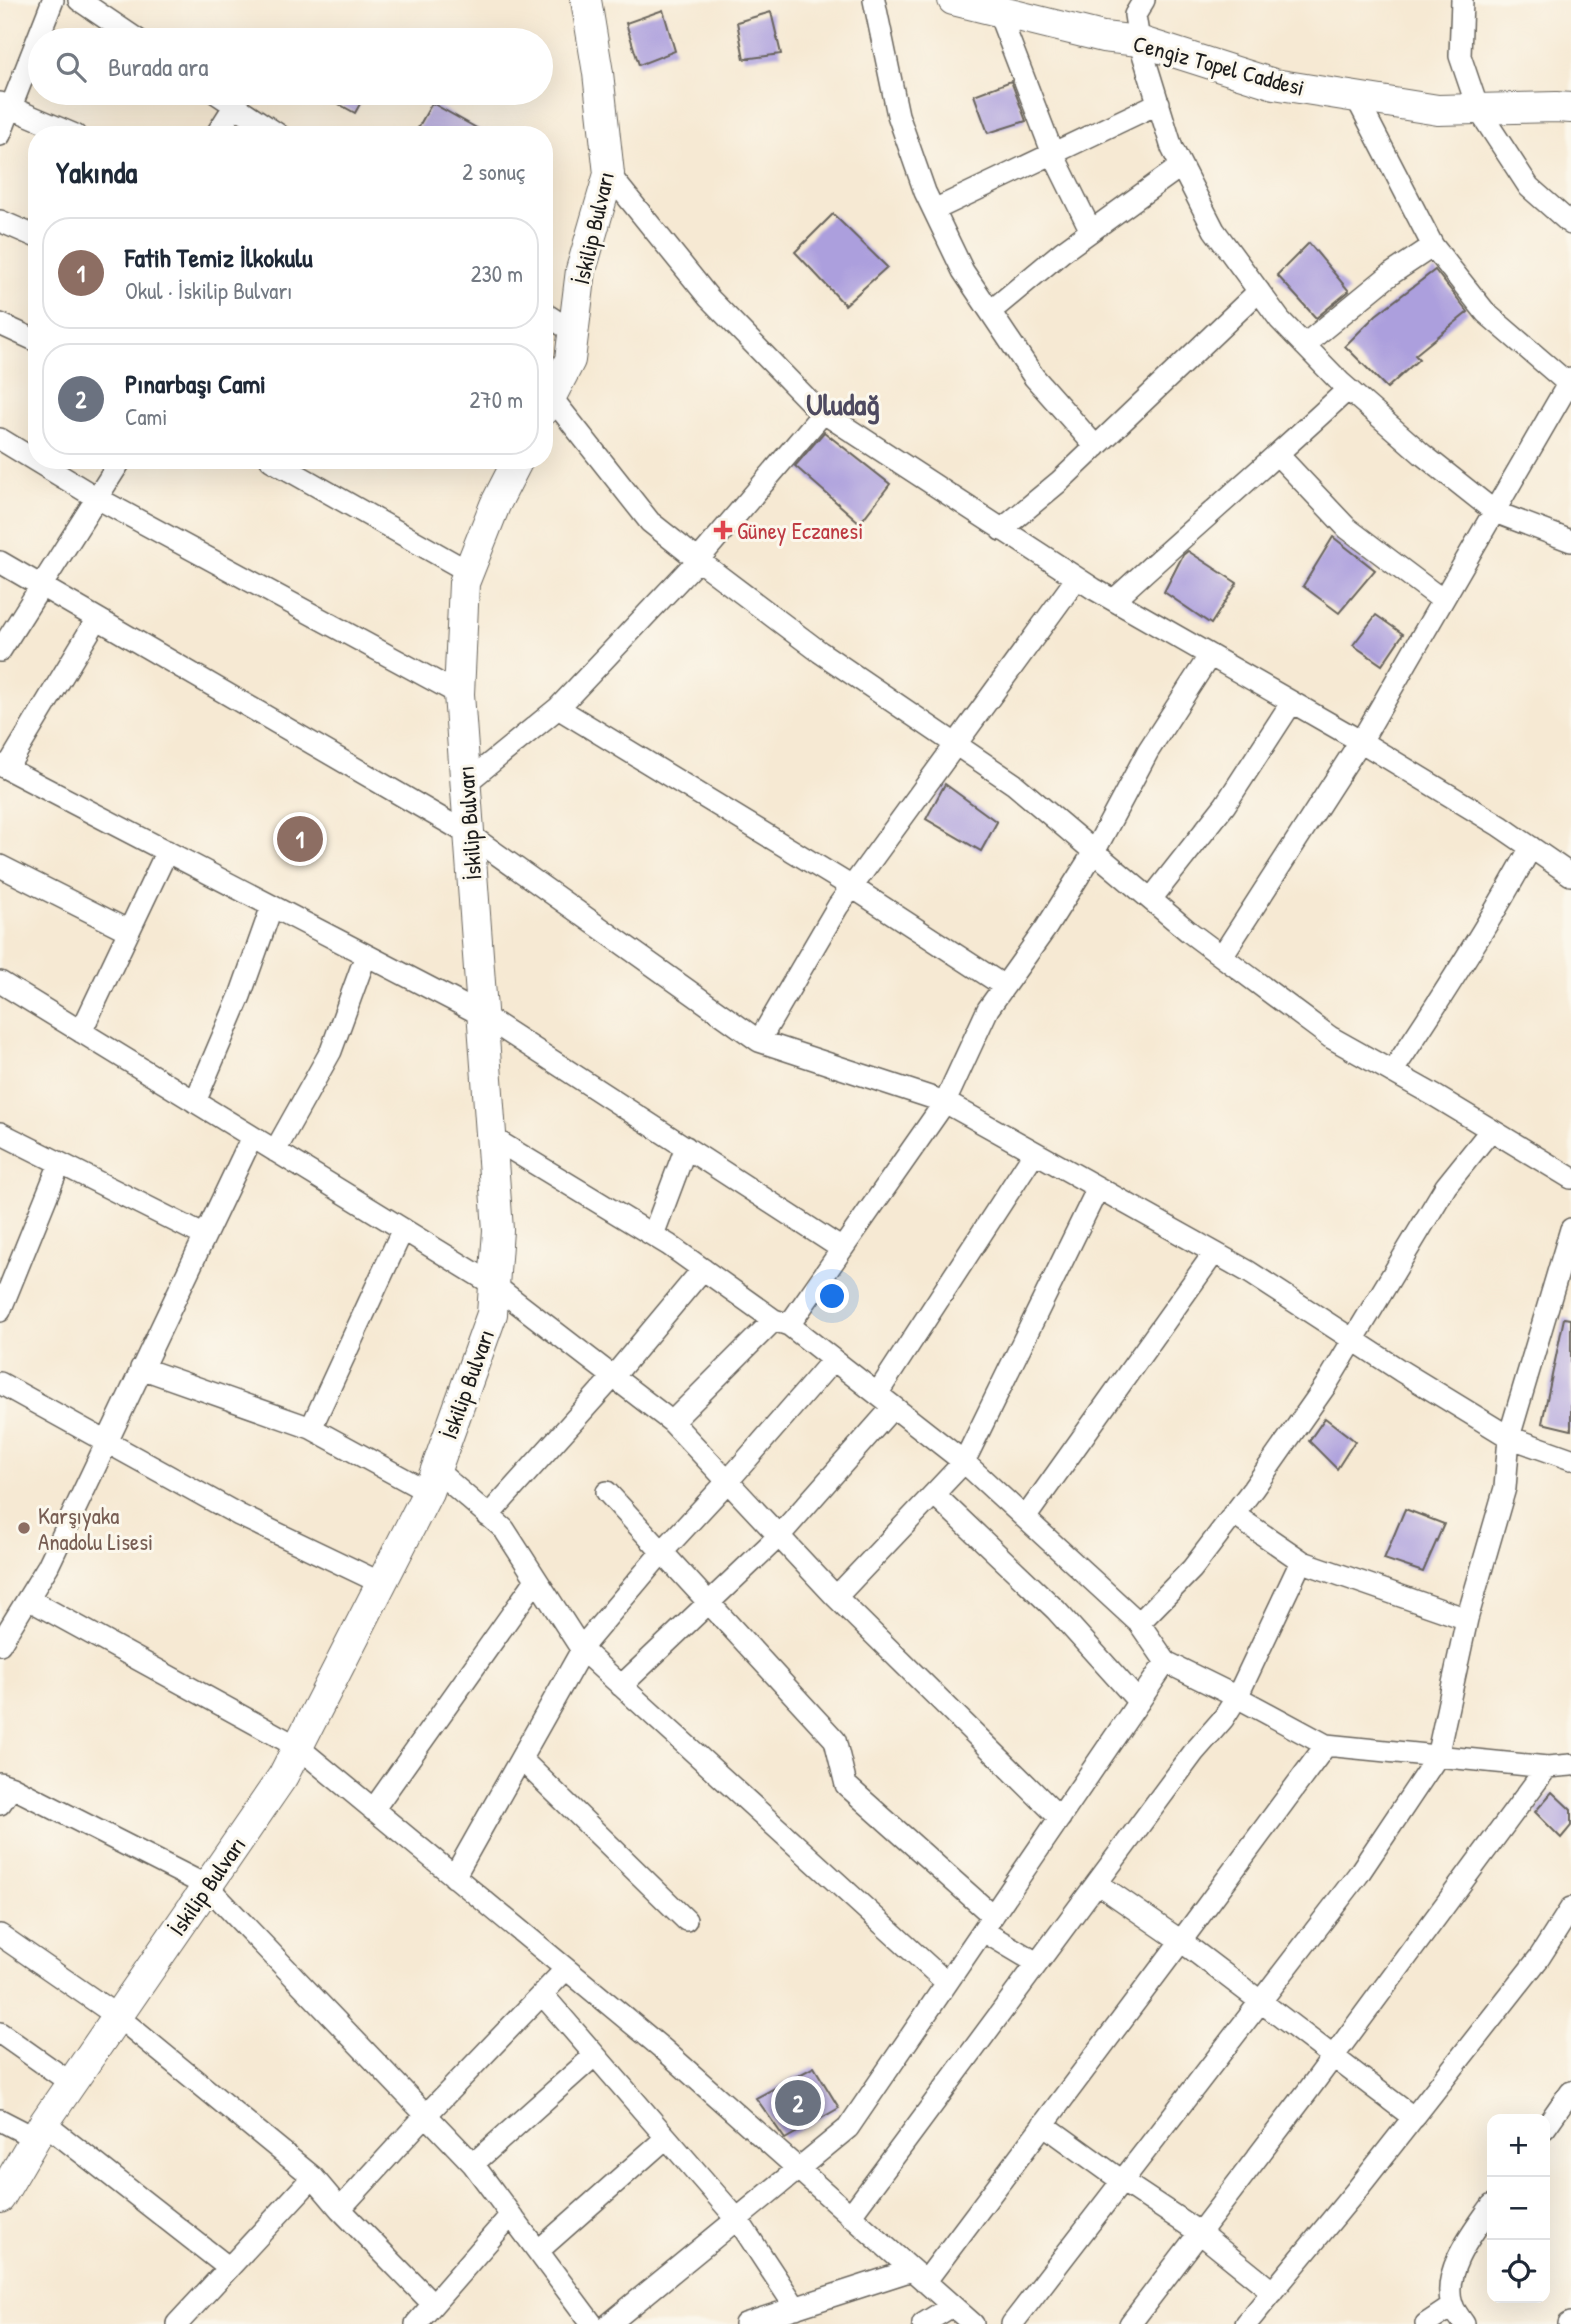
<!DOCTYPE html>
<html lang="tr">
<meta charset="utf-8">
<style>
:root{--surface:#fff;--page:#f6f6f7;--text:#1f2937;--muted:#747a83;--line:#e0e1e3;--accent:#c8321e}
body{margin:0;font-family:"Patrick Hand",sans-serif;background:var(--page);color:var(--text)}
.controls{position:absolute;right:21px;bottom:21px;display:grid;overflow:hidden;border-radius:14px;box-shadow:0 7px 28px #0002}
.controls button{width:63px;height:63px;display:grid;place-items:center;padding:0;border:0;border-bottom:2px solid var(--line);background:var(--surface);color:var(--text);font:35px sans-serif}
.you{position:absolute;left:833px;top:1297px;width:24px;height:24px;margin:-18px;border:5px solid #fff;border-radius:50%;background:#1a73e8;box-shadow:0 0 0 10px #1a73e833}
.badge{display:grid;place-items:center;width:46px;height:46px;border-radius:50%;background:var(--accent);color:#fff;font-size:23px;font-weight:700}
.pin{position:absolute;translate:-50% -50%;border:4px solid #fff;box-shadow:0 2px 7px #0006}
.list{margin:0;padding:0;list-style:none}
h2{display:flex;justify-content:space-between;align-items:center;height:91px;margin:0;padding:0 28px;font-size:30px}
h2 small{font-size:23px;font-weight:400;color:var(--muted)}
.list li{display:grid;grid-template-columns:46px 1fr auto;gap:21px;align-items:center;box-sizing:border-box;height:112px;margin:0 14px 14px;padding:0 14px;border:2px solid var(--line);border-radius:28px}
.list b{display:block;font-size:26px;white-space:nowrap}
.list p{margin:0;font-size:23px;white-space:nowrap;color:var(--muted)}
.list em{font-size:23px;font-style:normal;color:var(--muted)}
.icon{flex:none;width:38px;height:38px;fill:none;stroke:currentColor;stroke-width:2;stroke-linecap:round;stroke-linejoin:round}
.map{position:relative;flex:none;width:1571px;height:2324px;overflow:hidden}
.search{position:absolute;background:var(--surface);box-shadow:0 7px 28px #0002;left:28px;top:28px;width:525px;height:77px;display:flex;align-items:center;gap:18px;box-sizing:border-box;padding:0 24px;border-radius:38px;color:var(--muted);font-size:26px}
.panel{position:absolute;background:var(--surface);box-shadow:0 7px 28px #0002;left:28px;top:126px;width:525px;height:343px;border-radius:28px}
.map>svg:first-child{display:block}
</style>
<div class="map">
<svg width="1571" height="2324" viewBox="0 0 1571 2324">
<rect width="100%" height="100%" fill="#fbf7ec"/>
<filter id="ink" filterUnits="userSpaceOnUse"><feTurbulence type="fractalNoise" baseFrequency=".0143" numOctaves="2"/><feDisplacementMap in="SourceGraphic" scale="14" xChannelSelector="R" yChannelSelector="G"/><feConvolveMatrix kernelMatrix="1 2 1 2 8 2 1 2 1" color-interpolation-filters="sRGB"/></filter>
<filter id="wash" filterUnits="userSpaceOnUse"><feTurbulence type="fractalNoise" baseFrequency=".00686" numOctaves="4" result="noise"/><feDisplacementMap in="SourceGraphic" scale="28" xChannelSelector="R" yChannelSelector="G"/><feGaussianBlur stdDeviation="1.57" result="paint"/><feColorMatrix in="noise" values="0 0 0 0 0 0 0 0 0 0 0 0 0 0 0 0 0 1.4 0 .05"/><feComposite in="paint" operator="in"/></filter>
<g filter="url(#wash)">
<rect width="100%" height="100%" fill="#f6e9d3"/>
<g id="blocks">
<!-- building -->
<path fill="#ac9fdd" d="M663 10 675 51 639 65 626 23Z
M771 12 781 54 744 59 737 22Z
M1011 81 1026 121 988 133 974 95Z
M319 93H366L355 113Z
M432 103 489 135H414Z
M833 214 887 267 845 305 795 252Z
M1309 243 1349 291 1316 318 1277 275Z
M1435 270 1468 312 1415 355 1419 359 1387 388 1345 346 1376 315Z
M824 432 890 484 860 523 795 466Z
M1333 537 1375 570 1339 613 1303 586Z
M1188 551 1237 583 1211 624 1164 592 1183 555Z
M1376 615 1403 634 1382 665 1353 645Z
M945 784 997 822 981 851 926 819Z
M1564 1318 1571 1319V1430L1542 1423Z
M1325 1418 1355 1441 1337 1469 1309 1441Z
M1405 1509 1444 1524 1423 1572 1384 1559Z
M1552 1792 1571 1810V1826L1561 1838 1535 1812Z
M814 2067 839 2108 785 2139 756 2098Z"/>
</g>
</g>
<g filter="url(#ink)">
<use href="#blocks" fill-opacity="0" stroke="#68645c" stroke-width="2"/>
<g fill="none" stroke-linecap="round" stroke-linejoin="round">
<defs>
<path id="street" d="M79 0 138 40
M874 0 898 115 925 192 963 271 1034 377 1096 447
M1144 0 1135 15 1139 41 1172 148 1214 230 1280 320 1341 383 1422 454 1495 512 1571 541
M1462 0 1460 56 1478 109 1529 187 1571 224
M998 11 1053 154 1091 231
M216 93 279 135
M1356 97 1433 246 1486 313 1571 386
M0 103 75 135
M0 135 53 0
M216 135 235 105
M609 174 709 298 816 408 1094 589 1360 741 1500 826 1571 875
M934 210 1159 103
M0 221 37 237
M991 311 1062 252 1181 166
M544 313 573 332
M0 324 37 341
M1304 345 1391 274 1433 246
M551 397 650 522 698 560 820 652 1014 784 1188 931 1330 1037 1437 1097 1571 1178
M0 439 97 498 459 694
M1278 455 1347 528 1441 599
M271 460 469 572
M1001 530 1060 481 1259 291
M0 562 470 835 759 1041
M1077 578 838 906 759 1041 945 1102 1249 1272 1401 1371 1509 1437 1571 1459
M1114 600C1191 529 1272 461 1348 389
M0 651 121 460
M558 708 852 887 1004 986
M0 765 482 1015 842 1249
M7 768 97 619
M466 783 558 708 698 560 823 413
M0 866 129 931
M1151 899 1225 805 1292 702
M1222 956 1367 731 1571 379
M0 982 494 1285 672 1422 836 1597
M81 1032 167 851
M1392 1072C1441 999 1489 925 1531 847
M195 1102 240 996 272 906
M0 1133 203 1235
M491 1137 669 1245 774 1320 789 1325
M275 1151 331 1051 366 955
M1098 1188 964 1462 1139 1623
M653 1235 686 1147
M0 1311 60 1163
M141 1368 311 1428 428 1492
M0 1383 239 1515 381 1583
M877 1394 1034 1153
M672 1422 774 1320
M311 1428 403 1229
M436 1470 504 1529 582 1650 947 1983
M607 1492 835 1740 846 1785 993 1916
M934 1494 1056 1610 1139 1702
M1233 1514 1303 1562 1467 1619
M488 1516 613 1377 703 1269
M1025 1518 1214 1253
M28 1599 298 1747 663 2049 973 2324
M0 1644 48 1566 252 1137
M1166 1662 1237 1697 1326 1745 1547 1767 1571 1765
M621 1686 779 1536 893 1407
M521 1759 686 1920
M0 1783 12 1787 0 1804
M12 1787 207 1886 473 2164 592 2324
M373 1810 536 1580
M1060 1818 836 1597 964 1462 789 1325 945 1102 988 1009 1046 928 1094 852 1148 751 1210 655
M454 1877 587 1641 662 1552 728 1481 833 1360
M1097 1883 1181 1941 1414 2118
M983 1931 1037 1963
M0 1935 117 2016 313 2177 340 2209 433 2304
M542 1994 738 2220 796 2308
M0 2033 71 2083
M0 2120 35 2138
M44 2123 229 2268
M1043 2124 1122 2181 1200 2233 1273 2292
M1545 2128 1571 2091
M473 2164 595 2055
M340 2209 426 2115 566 1969
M850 2216 1194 1752 1223 1719 1237 1697 1297 1570 1303 1562
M538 2251 666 2138
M925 2282 1181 1941 1326 1745
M177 2324 313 2177
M416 2324 511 2215
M609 2324 848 2128 1166 1662 1139 1623 1192 1569 1253 1489 1326 1385 1446 1186 1491 1130
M745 2324 912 2270
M923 2324 952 2306
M1012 2324 1358 1875 1437 1757 1467 1619 1505 1488 1509 1437 1571 1229
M1130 2324 1307 2092 1547 1767
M1246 2324 1355 2192 1539 1958 1571 1908
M1426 2324 1453 2306
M1464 2324C1460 2318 1455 2312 1452 2305 1441 2271 1474 2231 1492 2205
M1569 2324 1571 2323"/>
<path id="secondary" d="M953 0 1103 37 1139 41 1274 84 1438 110 1556 107 1571 108
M544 410 570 360 581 270 609 174 598 73 586 0
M0 2198 44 2123 283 1776 428 1492 492 1314 498 1230 459 694 464 583 495 505 518 460"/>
</defs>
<!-- street casing -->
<use href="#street" stroke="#68645c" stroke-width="24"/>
<!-- secondary casing -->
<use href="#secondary" stroke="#68645c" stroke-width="32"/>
<!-- street -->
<use href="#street" stroke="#fff" stroke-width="21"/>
<!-- secondary -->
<use href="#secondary" stroke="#fff" stroke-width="30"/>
</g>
</g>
<!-- markers -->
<path fill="#e0444e" stroke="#fbf7ec" stroke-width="2.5" d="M719.5 519.5h7v7h7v7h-7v7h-7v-7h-7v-7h7z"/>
<circle fill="#8d6e63" stroke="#fbf7ec" stroke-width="2.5" cx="24" cy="1528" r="7"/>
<g text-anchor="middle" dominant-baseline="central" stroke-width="6" stroke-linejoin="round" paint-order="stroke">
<!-- street labels -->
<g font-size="23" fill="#1c1c1c" stroke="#fbf7ec">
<text transform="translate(1219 65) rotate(15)">Cengiz Topel Caddesi</text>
<text transform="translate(593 228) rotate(-77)">İskilip Bulvarı</text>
<text transform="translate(469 823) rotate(-94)">İskilip Bulvarı</text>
<text transform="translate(467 1384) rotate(-70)">İskilip Bulvarı</text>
<text transform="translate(207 1886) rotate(-55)">İskilip Bulvarı</text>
</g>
<!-- health labels -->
<g font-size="23" fill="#be3a42" stroke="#fbf7ec" text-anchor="start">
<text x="737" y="530">Güney Eczanesi</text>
</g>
<!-- education labels -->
<g font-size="23" fill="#785e54" stroke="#fbf7ec" text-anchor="start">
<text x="38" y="1515">Karşıyaka<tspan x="38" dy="26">Anadolu Lisesi</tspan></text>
</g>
<!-- district labels -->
<g font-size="30" font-weight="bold" fill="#4e4a60" stroke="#fbf7ec">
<text x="843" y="404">Uludağ</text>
</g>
</g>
</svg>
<div class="controls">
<button>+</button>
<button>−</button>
<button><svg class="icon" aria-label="locate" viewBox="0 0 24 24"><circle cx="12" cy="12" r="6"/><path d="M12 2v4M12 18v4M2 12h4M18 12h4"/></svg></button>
</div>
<div class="you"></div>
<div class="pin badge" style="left:300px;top:839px;background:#8d6e63">1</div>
<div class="pin badge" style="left:798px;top:2103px;background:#6b7280">2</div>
<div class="search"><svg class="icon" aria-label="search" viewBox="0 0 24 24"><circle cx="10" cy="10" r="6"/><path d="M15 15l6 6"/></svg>Burada ara</div>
<section class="panel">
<h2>Yakında<small>2 sonuç</small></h2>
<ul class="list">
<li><span class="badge" style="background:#8d6e63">1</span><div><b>Fatih Temiz İlkokulu</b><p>Okul · İskilip Bulvarı</p></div><em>230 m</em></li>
<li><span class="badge" style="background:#6b7280">2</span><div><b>Pınarbaşı Cami</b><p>Cami</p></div><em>270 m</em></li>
</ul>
</section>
</div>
